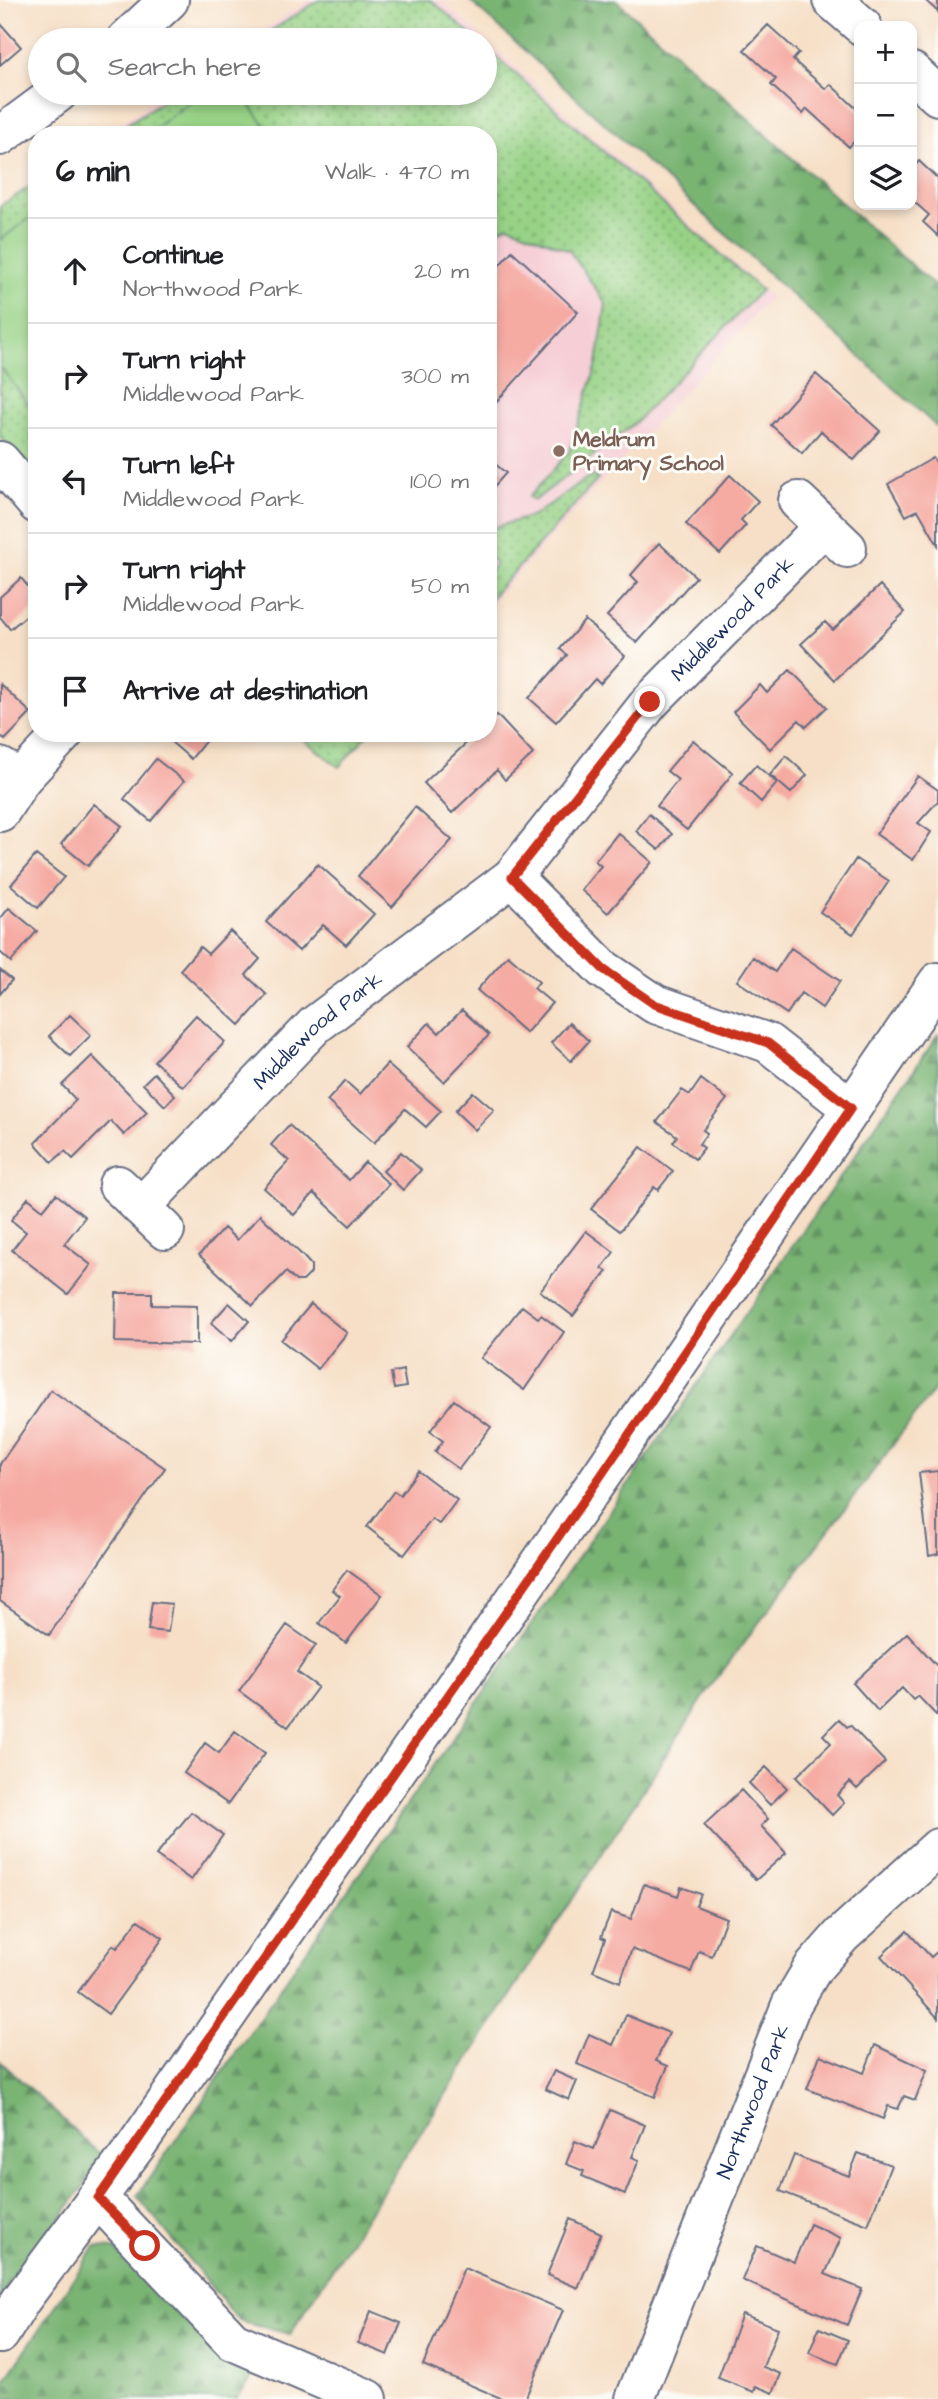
<!DOCTYPE html>
<meta charset="utf-8">
<style>
:root{--surface:#fff;--page:#f6f6f6;--text:#202124;--muted:#757577;--line:#e0e0e0}
body{margin:0;font-family:"Architects Daughter",sans-serif;background:var(--page);color:var(--text)}
.controls{position:absolute;right:21px;top:21px;display:grid;overflow:hidden;border-radius:14px;box-shadow:0 4px 10px #0003}
.controls button{width:63px;height:63px;display:grid;place-items:center;padding:0;border:0;border-bottom:2px solid var(--line);background:var(--surface);color:var(--text);font:35px sans-serif}
.stop{position:absolute;width:21px;height:21px;margin:-16px;border:5px solid #c8321e;border-radius:50%;background:#fff}
.stop.end{background:#c8321e;border-color:#fff;box-shadow:0 2px 7px #0008}
.list{margin:0;padding:0;list-style:none}
h2{display:flex;justify-content:space-between;align-items:center;height:91px;margin:0;padding:0 28px;font-size:30px}
h2 small{font-size:23px;font-weight:400;color:var(--muted)}
.list li{display:grid;grid-template-columns:46px 1fr auto;gap:21px;align-items:center;box-sizing:border-box;height:105px;padding:0 28px;border-top:2px solid var(--line)}
.list b{display:block;font-size:26px;white-space:nowrap}
.list p{margin:0;font-size:23px;white-space:nowrap;color:var(--muted)}
.list em{font-size:23px;font-style:normal;color:var(--muted)}
.icon{flex:none;width:38px;height:38px;fill:none;stroke:currentColor;stroke-width:2;stroke-linecap:round;stroke-linejoin:round}
.map{position:relative;flex:none;width:938px;height:2399px;overflow:hidden}
.search{position:absolute;background:var(--surface);box-shadow:0 4px 10px #0003;left:28px;top:28px;width:469px;height:77px;display:flex;align-items:center;gap:18px;box-sizing:border-box;padding:0 24px;border-radius:38px;color:var(--muted);font-size:26px}
.panel{position:absolute;background:var(--surface);box-shadow:0 4px 10px #0003;left:28px;top:126px;width:469px;height:616px;border-radius:28px}
.map>svg:first-child{display:block}
</style>
<div class="map">
<svg width="938" height="2399" viewBox="0 0 938 2399">
<defs>
<pattern id="grass-dots" width="8" height="8" patternUnits="userSpaceOnUse" patternTransform="scale(1.75)"><rect width="8" height="8" fill="#97d286"/><path d="M2 2h.1M6 6h.1" fill="none" stroke="#7aab71" stroke-width="1.8" stroke-linecap="round"/></pattern>
<pattern id="forest-firs" width="22" height="20" patternUnits="userSpaceOnUse" patternTransform="scale(1.75)"><rect width="22" height="20" fill="#79b473"/><path d="M5 1l3.5 6h-7zM16 11l3.5 6h-7z" fill="#629362"/></pattern>
</defs>
<rect width="100%" height="100%" fill="#fdfcf7"/>
<filter id="ink" filterUnits="userSpaceOnUse"><feTurbulence type="fractalNoise" baseFrequency=".0143" numOctaves="2"/><feDisplacementMap in="SourceGraphic" scale="14" xChannelSelector="R" yChannelSelector="G"/><feConvolveMatrix kernelMatrix="1 2 1 2 8 2 1 2 1" color-interpolation-filters="sRGB"/></filter>
<filter id="wash" filterUnits="userSpaceOnUse"><feTurbulence type="fractalNoise" baseFrequency=".00686" numOctaves="4" result="noise"/><feDisplacementMap in="SourceGraphic" scale="28" xChannelSelector="R" yChannelSelector="G"/><feGaussianBlur stdDeviation="1.57" result="paint"/><feColorMatrix in="noise" values="0 0 0 0 0 0 0 0 0 0 0 0 0 0 0 0 0 1.4 0 .05"/><feComposite in="paint" operator="in"/></filter>
<g filter="url(#wash)">
<rect width="100%" height="100%" fill="#f6dfc6"/>
<!-- built -->
<path fill="#f6cfd6" d="M310 0H441L771 297 488 606V135H102L167 93H485V40H248Z"/>
<!-- grass -->
<path fill="url(#grass-dots)" stroke="#598072" stroke-width="2" d="M319 0H431L477 40H257Z
M485 47 761 290 634 424 535 500 529 497 569 452 597 364 606 304 569 250 508 225 488 235V135H110L175 93H485Z
M37 182V475L0 437V206Z
M592 475 598 479 488 601V573L496 564 488 555V529L533 516Z
M295 733H369L339 767Z"/>
<!-- forest -->
<path fill="url(#forest-firs)" stroke="#4a7268" stroke-width="2" d="M469 0H616L938 289V428Z
M938 1035V1385L709 1689 290 2334 239 2321 137 2196Z
M0 2061 104 2158 0 2302Z
M95 2247 114 2248 216 2347 254 2375 237 2399H0V2388Z"/>
<!-- garden -->
<path fill="#97d286" stroke="#598072" stroke-width="2" d="M203 93H241L272 135H145Z
M37 213V416L0 366V240Z"/>
<g id="blocks">
<!-- building -->
<path fill="#f5aaa2" d="M925 0H938V12Z
M0 23 21 47 0 65Z
M768 25 799 53 793 60 826 89 830 84 859 111V136L849 147 807 109 803 114 771 85 776 79 744 50Z
M919 161 938 179V236L923 222 929 215 912 200V164L915 166Z
M512 251 578 312 488 411V278Z
M816 374 880 431 854 460 821 431 802 453 771 425Z
M488 458 506 473 488 493Z
M933 458 938 465V545L918 510 906 516 888 484Z
M730 475 758 501 741 520 746 525 720 554 686 524Z
M659 543 696 577 637 643 607 616 638 582 631 575Z
M21 578 37 597V607L10 629 0 617V597Z
M880 585 905 612 835 680 801 644 825 622 833 630Z
M585 620 625 656 600 684 595 679 556 722 529 698 567 655 560 649Z
M790 670 827 707 806 727 799 720 770 749 733 712 760 685 767 693Z
M0 684 31 713 5 740 0 735Z
M488 712 494 718 497 715 533 754 505 780 497 770 452 813 424 783 477 733H488Z
M164 733H212L191 759 163 735Z
M693 740 733 773 687 830 657 806 678 780 667 771Z
M786 756 807 775 791 793 770 775Z
M156 759 184 781 151 821 124 799Z
M756 765 777 783 761 802 740 783Z
M918 776 938 790V801L918 823 931 832 913 860 876 834Z
M94 804 122 826 88 866 61 844Z
M415 807 452 840 392 907 358 876Z
M649 814 672 834 659 850 636 831Z
M618 833 652 862 608 913 581 890 601 866 595 861Z
M36 855 64 877 38 908 11 885Z
M856 859 889 881 853 934 820 912Z
M318 864 374 914 346 945 323 925 299 951 266 922Z
M9 908 37 931 11 962 0 952V919Z
M230 931 260 959 246 975 267 995 240 1025 180 970 200 947 208 954Z
M791 948 840 981 822 1008 801 993 787 1014 737 981 753 957 775 972Z
M508 955 539 982 534 988 552 1003 526 1033 477 990Z
M0 970 12 980 0 994Z
M462 1010 489 1035 444 1082 407 1047 429 1023 439 1033Z
M70 1015 91 1035 70 1056 49 1036Z
M196 1015 225 1042 183 1087 154 1061Z
M569 1023 589 1041 571 1061 551 1043Z
M92 1056 147 1112 124 1135 111 1121 73 1159 65 1151 52 1162 35 1143 76 1100 62 1085Z
M387 1064 441 1111 426 1127 405 1109 374 1143 327 1101 345 1081 360 1094Z
M154 1073 175 1095 165 1106 143 1084Z
M701 1079 727 1099 703 1130 707 1133 699 1144 704 1148 695 1159 673 1142 677 1136 657 1122 682 1090 690 1095Z
M473 1092 494 1110 475 1130 455 1111Z
M289 1125 349 1180 365 1162 389 1184 350 1226 314 1193 294 1215 264 1188 289 1161 271 1145Z
M641 1147 673 1171 658 1190 654 1187 620 1231 591 1209Z
M401 1152 421 1170 403 1190 383 1171Z
M56 1194 85 1217 64 1244 91 1265 68 1294 12 1250 26 1232 11 1220 28 1198 43 1210Z
M260 1215 302 1255 311 1265V1273L303 1281H296L286 1272 253 1306 199 1255 224 1228 237 1240Z
M586 1231 614 1252 602 1268 607 1271 573 1316 540 1291Z
M116 1293H152V1305L197 1306V1344L115 1342Z
M229 1303 249 1321 232 1341 211 1323Z
M311 1304 347 1333 318 1369 281 1340Z
M522 1306 538 1318 541 1315 564 1332 524 1390 481 1358Z
M403 1370 406 1387 394 1389 391 1373Z
M51 1390 165 1468 49 1635 0 1601V1464Z
M454 1400 491 1427 459 1469 435 1452 443 1441 430 1431Z
M418 1471 457 1500 439 1524 432 1519 404 1555 367 1527 394 1491 400 1495Z
M938 1471V1554L929 1556 919 1473Z
M347 1570 382 1595 346 1643 319 1623 340 1596 332 1590Z
M152 1602 172 1604 168 1632 148 1630Z
M287 1625 316 1645 297 1672 318 1687 288 1727 239 1691Z
M907 1633 938 1667 937 1716 918 1696 913 1700 902 1688 878 1711 853 1683Z
M839 1719 847 1727 850 1725 885 1762 857 1789 850 1782 837 1795 844 1803 832 1815 796 1777 831 1743 823 1735Z
M235 1731 265 1753 228 1804 184 1773 205 1743 219 1753Z
M766 1767 787 1788 770 1805 749 1783Z
M741 1790 768 1819 761 1826 786 1853 756 1880 704 1825Z
M191 1812 223 1835 191 1880 156 1855Z
M644 1884 678 1896 681 1887 701 1894 696 1906 726 1918 712 1956 699 1951 691 1972 632 1949 620 1982 593 1971 605 1939 601 1937 611 1912 631 1919Z
M138 1920 163 1938 108 2014 78 1992 113 1945 117 1948Z
M907 1931 931 1957 938 1951V2018L881 1956Z
M626 2015 669 2033 656 2061 668 2066 655 2097 577 2064 589 2034 613 2045Z
M875 2045 927 2070 915 2100 904 2096 898 2109 888 2106 883 2119 807 2089 820 2055 864 2073Z
M554 2071 577 2081 569 2100 545 2089Z
M610 2110 645 2125 632 2157 639 2160 625 2194 582 2176 584 2171 566 2164 575 2141 594 2149Z
M858 2153 891 2165 868 2225 780 2191 794 2155 849 2176Z
M570 2219 601 2233 578 2288 547 2275Z
M810 2224 841 2238 825 2274 862 2289 847 2325 742 2280 757 2246 794 2262Z
M464 2268 563 2310 525 2399H503L423 2365Z
M371 2311 401 2323 388 2355 358 2343Z
M742 2314 778 2328 763 2367 781 2374 773 2393 756 2386 754 2392 718 2378Z
M819 2328 848 2340 838 2364 809 2353Z"/>
</g>
</g>
<g filter="url(#ink)">
<use href="#blocks" fill-opacity="0" stroke="#686d82" stroke-width="2"/>
<g fill="none" stroke-linecap="round" stroke-linejoin="round">
<defs>
<g id="minor">
<path d="M832 0 862 26"/>
<path d="M126 40 169 0"/>
<path d="M912 72 938 96"/>
<path d="M0 136 58 93"/>
<path d="M0 461 37 504"/>
<path d="M798 501 824 526"/>
<path d="M0 767 21 779 0 812"/>
<path d="M21 779 64 733"/>
<path d="M512 877 603 969 655 1004 768 1043 851 1108"/>
<path id="s1" d="M118 1185 141 1207 315 1025 512 877 650 702 824 526 847 548"/>
<path d="M141 1207 165 1230"/>
<path d="M98 2198 233 2341 368 2399"/>
<path d="M0 2334 21 2300 136 2146 600 1477 938 982"/>
<path id="s2" d="M635 2399 791 2005 813 1968 842 1935 938 1848"/>
</g>
</defs>
<!-- minor casing -->
<use href="#minor" stroke="#686d82" stroke-width="42"/>
<!-- minor -->
<use href="#minor" stroke="#fff" stroke-width="38"/>
</g>
</g>
<g fill="none" stroke-linecap="round" stroke-linejoin="round" filter="url(#ink)">
<!-- route -->
<path stroke="#c8321e" stroke-width="9" d="M145 2246 98 2198 600 1477 851 1108 768 1043 654 1004 603 969 512 877 650 702"/>
</g>
<!-- markers -->
<circle fill="#8d6e63" stroke="#fdfcf7" stroke-width="2.5" cx="559" cy="451" r="7"/>
<g text-anchor="middle" dominant-baseline="central" stroke-width="6" stroke-linejoin="round" paint-order="stroke">
<!-- education labels -->
<g font-size="21" font-weight="bold" fill="#785e54" stroke="#fdfcf7" text-anchor="start">
<text x="573" y="439">Meldrum<tspan x="573" dy="24">Primary School</tspan></text>
</g>
<!-- street labels -->
<g font-size="21" fill="#1b2f5e" stroke="#fdfcf7">
<text stroke="none"><textPath href="#s1" startOffset="870">Middlewood Park</textPath></text>
<text stroke="none"><textPath href="#s1" startOffset="282">Middlewood Park</textPath></text>
<text stroke="none"><textPath href="#s2" startOffset="320">Northwood Park</textPath></text>
</g>
</g>
</svg>
<div class="controls">
<button>+</button>
<button>−</button>
<button><svg class="icon" aria-label="layers" viewBox="0 0 24 24"><path d="M12 4l9 5-9 5-9-5zM3 14l9 5 9-5"/></svg></button>
</div>
<div class="stop" style="left:145px;top:2246px"></div>
<div class="stop end" style="left:650px;top:702px"></div>
<div class="search"><svg class="icon" aria-label="search" viewBox="0 0 24 24"><circle cx="10" cy="10" r="6"/><path d="M15 15l6 6"/></svg>Search here</div>
<section class="panel">
<h2>6 min<small>Walk · 470 m</small></h2>
<ul class="list">
<li><svg class="icon" aria-label="ahead" viewBox="0 0 24 24"><path d="M12 20V5M6 11l6-6 6 6"/></svg><div><b>Continue</b><p>Northwood Park</p></div><em>20 m</em></li>
<li><svg class="icon" aria-label="right" viewBox="0 0 24 24"><path d="M7 20v-9h11M14 6l5 5-5 5"/></svg><div><b>Turn right</b><p>Middlewood Park</p></div><em>300 m</em></li>
<li><svg class="icon" aria-label="left" viewBox="0 0 24 24"><path d="M17 20v-9H6M10 6l-5 5 5 5"/></svg><div><b>Turn left</b><p>Middlewood Park</p></div><em>100 m</em></li>
<li><svg class="icon" aria-label="right" viewBox="0 0 24 24"><path d="M7 20v-9h11M14 6l5 5-5 5"/></svg><div><b>Turn right</b><p>Middlewood Park</p></div><em>50 m</em></li>
<li><svg class="icon" aria-label="arrive" viewBox="0 0 24 24"><path d="M6 21V4h12l-3 4 3 4H6"/></svg><div><b>Arrive at destination</b></div></li>
</ul>
</section>
</div>
